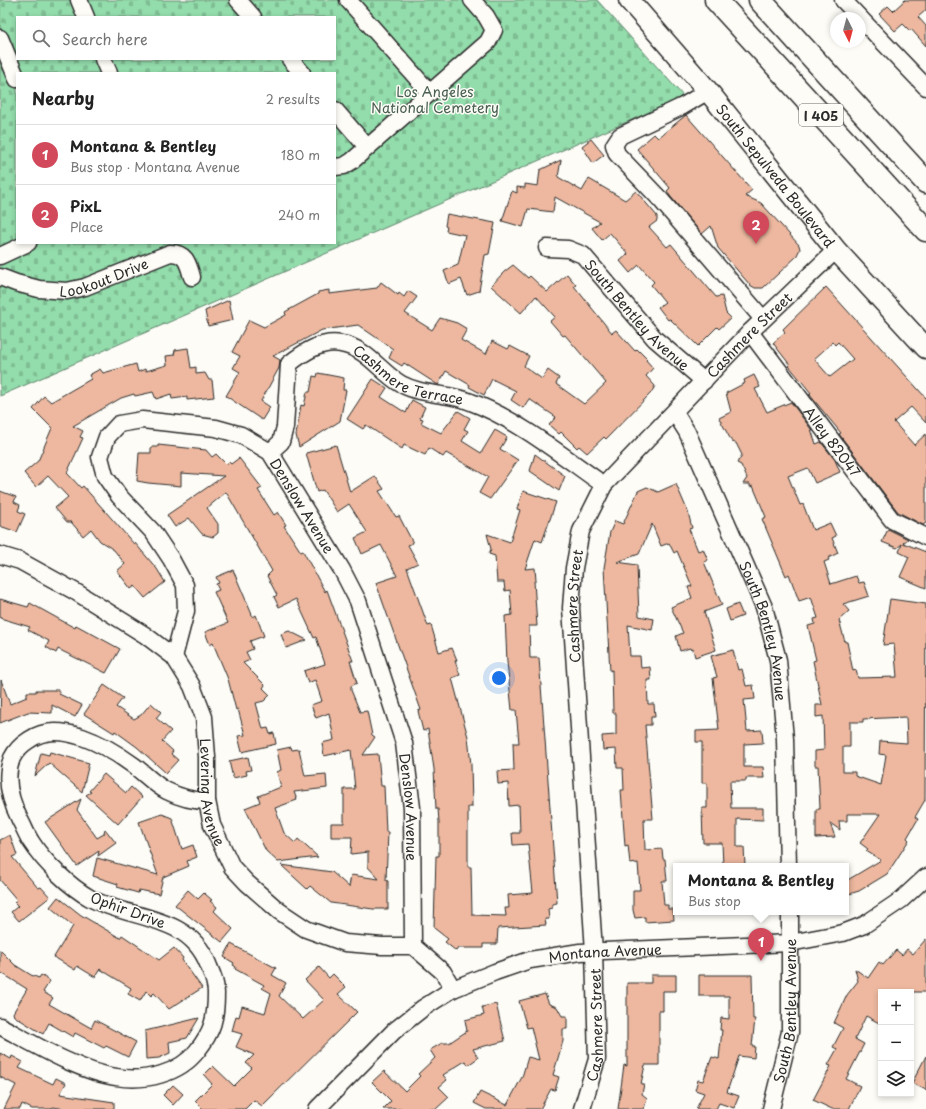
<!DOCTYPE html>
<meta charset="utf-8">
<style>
:root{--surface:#fff;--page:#f6f6f6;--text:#222;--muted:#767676;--line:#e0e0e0;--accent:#d1495b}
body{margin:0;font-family:"Playpen Sans",sans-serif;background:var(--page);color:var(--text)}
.controls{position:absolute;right:12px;bottom:12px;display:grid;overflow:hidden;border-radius:0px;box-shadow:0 2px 6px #0003}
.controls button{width:36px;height:36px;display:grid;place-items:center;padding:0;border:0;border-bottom:1px solid var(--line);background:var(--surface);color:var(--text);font:20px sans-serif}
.compass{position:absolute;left:830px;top:12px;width:36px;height:36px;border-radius:50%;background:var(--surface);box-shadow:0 2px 6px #0003;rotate:174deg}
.you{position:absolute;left:499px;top:678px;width:14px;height:14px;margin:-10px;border:3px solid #fff;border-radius:50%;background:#1a73e8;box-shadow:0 0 0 6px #1a73e833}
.badge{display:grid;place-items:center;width:26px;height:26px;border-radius:50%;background:var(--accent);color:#fff;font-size:13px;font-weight:700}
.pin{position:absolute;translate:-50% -33px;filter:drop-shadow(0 1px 2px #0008)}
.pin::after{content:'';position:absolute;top:21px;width:14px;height:12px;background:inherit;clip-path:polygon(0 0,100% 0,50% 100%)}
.popup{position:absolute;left:673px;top:863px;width:176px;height:52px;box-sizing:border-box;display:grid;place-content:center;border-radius:0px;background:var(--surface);filter:drop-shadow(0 1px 3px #0005);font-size:13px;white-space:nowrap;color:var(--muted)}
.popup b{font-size:15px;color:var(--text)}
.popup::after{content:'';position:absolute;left:50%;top:100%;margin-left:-8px;border:8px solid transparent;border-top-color:var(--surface)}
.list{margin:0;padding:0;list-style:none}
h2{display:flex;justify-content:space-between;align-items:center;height:52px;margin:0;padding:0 16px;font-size:17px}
h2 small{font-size:13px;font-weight:400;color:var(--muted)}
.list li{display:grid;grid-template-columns:26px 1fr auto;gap:12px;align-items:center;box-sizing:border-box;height:60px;padding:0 16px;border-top:1px solid var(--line)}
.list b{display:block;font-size:15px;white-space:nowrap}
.list p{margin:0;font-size:13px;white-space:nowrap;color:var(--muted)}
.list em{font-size:13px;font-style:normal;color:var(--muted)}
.icon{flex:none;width:22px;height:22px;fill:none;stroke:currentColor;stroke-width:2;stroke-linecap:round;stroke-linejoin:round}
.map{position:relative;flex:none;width:926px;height:1109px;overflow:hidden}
.search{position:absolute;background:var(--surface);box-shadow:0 2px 6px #0003;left:16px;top:16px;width:320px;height:44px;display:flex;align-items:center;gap:10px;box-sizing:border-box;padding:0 14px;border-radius:0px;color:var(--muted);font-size:15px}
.panel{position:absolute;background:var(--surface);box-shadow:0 2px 6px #0003;left:16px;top:72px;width:320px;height:172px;border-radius:0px}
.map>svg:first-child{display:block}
</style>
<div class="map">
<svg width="926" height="1109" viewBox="0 0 926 1109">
<defs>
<pattern id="cemetery-stones" width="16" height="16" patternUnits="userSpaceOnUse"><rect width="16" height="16" fill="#93dcab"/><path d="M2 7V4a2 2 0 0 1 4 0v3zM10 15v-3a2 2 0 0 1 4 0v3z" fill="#7fbd93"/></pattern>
</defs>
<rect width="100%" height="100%" fill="#fdfcf7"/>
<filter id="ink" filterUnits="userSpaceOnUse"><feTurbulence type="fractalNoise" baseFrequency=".025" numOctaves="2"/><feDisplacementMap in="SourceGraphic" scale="8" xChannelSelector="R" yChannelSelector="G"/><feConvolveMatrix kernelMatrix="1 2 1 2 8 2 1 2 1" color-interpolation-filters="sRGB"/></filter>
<g filter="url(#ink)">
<!-- cemetery -->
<path fill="url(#cemetery-stones)" stroke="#5f846b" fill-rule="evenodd" d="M0 0H597L684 97 0 396ZM17 17H335V59H17ZM17 73H335V243H17Z"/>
<!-- building -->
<path fill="#edb89f" stroke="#2b2b2b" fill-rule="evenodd" d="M905 0H926V10L918 17 926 26V46L911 29 910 31 903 24 895 31 879 14 888 6 893 11Z
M686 115 752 190 745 196 761 203 799 245 800 249 796 257 763 288H755L750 285 718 248 711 226 702 234 670 196 667 191 670 188 637 149 654 134 658 138Z
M591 139 604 155 593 163 582 146Z
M561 160 558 177 582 191 589 179 625 200 636 191 657 216V221L649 227 667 247 671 244 716 297 722 296 726 313 731 318 719 329 717 327 698 346 670 319 668 320 658 307 665 302 651 285 654 282 639 265 630 273 620 261 628 254 610 233 602 240 592 228 600 222 555 197 553 212 528 209 523 227 502 221 512 191 517 193V187L525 188V184L538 186 540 170Z
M447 214 495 223 489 254 485 255 479 291 467 295 461 279 449 284 444 271 458 265 465 235 446 231 447 227 445 226Z
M513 265 528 278 530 276 547 292 567 274 576 285 574 286 612 333 616 330 635 351 637 349 647 359 646 360 653 368 646 376 655 386 651 393 606 439 604 437 587 453 579 446 577 448 561 432 559 434 549 425 556 417 529 399 523 408 511 400 516 391 492 379 484 395 469 387 470 385 446 371 438 385 404 363 402 366 389 358 393 349 358 325 322 330 273 356 280 360 279 368 261 401 270 407 262 420 226 396 240 372 233 368 240 356 232 352 249 320 264 327 286 315 285 312 318 294V292L329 290V294L377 288 381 282 398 295 399 293 404 297 408 291 417 297 405 313 432 330 440 318 457 323 467 329 461 340 486 354 492 341 508 349 510 346 529 356 524 366 542 379 548 370 559 378 556 384 584 404 606 383 565 335 563 336 550 321 555 317 536 296 521 313 491 286 504 272Z
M826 287 926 398V423L911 407 894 422 914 445 926 434V523L923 525 898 512 839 434 841 433 809 394 811 393 789 366 790 365 773 343 785 332 783 329ZM833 342 835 345 838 342 853 359 830 377 814 359Z
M229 300 233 320 208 326 205 311Z
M188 348 191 368 196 367V374L205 373 209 380H212L214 397 187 400V397L172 399 171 394 156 399 153 392 135 396 134 394 121 398 73 426 83 431 80 437 83 438 67 473 81 488 83 486 134 544 135 543 157 569 165 582 145 598 135 586 131 589 117 571 125 564 114 550 100 541 91 529 83 536 71 522H67L55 508 68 497 48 476 36 487 24 473 38 461 52 428 33 409 44 396 51 402 91 379 89 375 100 369 103 373 136 364 138 372 145 369 146 371 167 365 166 356 174 355 175 350Z
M318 373 344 378 343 390H346L340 421 299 447 296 435 301 405 304 406 307 392H310L313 376 317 377Z
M754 375 760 387 755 389 767 412 791 402 811 429 816 444 821 442 835 460 840 472 815 483 808 468 788 476 800 505 803 504 813 530 830 523 836 536 832 538 838 553 828 558 829 560 824 562 831 584 856 576 859 583 864 582 869 596 843 604 849 611 839 620 845 642H847L853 671 856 670 858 678 897 677 894 644 883 645 890 599 926 604 925 800 915 817 918 819 907 838 909 840 887 874 859 891 846 895V881L881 860 866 851 868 849 860 843 880 814H847V821H839L840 830 830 823 835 837 816 838V809H820L818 766H815V751L824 750 823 716 816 717V705H822L813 661 816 660 808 626 815 624 814 619 818 618 811 597 799 601 789 574 786 576 762 519 766 517 753 486 750 487V484H743L747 478 741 465 737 463 742 455 736 443 732 442 719 418 731 412 726 393 745 383 744 380ZM906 717 907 743 880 741 879 754 886 755 881 785 855 776V772H843V747H850V722H863V719Z
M373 379 387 388 381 397 406 413 412 400 425 407 420 418 423 419 421 423 441 433 458 411 470 418 464 429 468 431 462 441 481 453 495 430 507 437 500 449 518 460 490 499 479 493 488 477 446 453 443 457 429 448 425 455 404 445 402 449 366 425 363 429 347 419Z
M158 445 206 450 212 457 216 454 226 464 229 462 231 464 239 458 262 488 258 490 274 515 278 512 286 525 284 526 301 552 303 551 325 592 327 590 353 661H350L357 683 351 686V690L360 712 367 711 372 735 375 737 363 755 378 754 381 786H384L386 832H388L386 880 388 881V909H373L331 903 310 886 307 889 281 865 332 872 349 887 351 875 379 879 368 867V852L351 854 352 837H331V823H344V789H355L351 750 324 756 322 743 334 740 329 713 316 718 311 705 322 701 315 680 308 683 304 671 325 664 316 637 314 638 296 599 279 607 274 597 277 595 267 576 272 571 226 492 207 508 218 524V533L213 537 202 534 189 518 175 527 167 515 224 476 181 473V486L148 483 137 481 139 453H151V447H158Z
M336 445 350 492 375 476 384 489 379 491 396 517 399 516 413 543 408 545 418 563 407 568 428 626 431 625 439 652 452 648 457 660 455 661 460 675 452 678 468 737 471 765 472 807H468V867H471L472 915 506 916 505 908H509L508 895 533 893 528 844 513 845 512 833H520L519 805 509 806 508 783 498 784 497 771 514 770 513 743H519L516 710H512L507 662 505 616 512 615 510 590 505 591 504 582H497L495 556 489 554 491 549 487 534 510 542 520 510 517 509 523 491 556 502 542 542 535 539 525 569 535 568 536 581H534L537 626H529L530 658H539L557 903 552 904V908L548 909 549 919H545L546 925 498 928 497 944H483V948H458L456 951 445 942 448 939 434 928 436 856H439V822L438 809H436L434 769 428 729 423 731 418 711 421 710 376 583 397 576 381 545 362 554 355 538 367 532 349 504 337 512 323 490 317 492 306 453Z
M535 454 565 476 559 491 530 471Z
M676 484 688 512 692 528 689 529 698 551 703 549 708 560 704 562 722 605 704 612 716 650 695 657 693 649 691 650 690 648 680 651 676 636 683 633 671 607 692 598 688 587 692 586 677 551 674 553 669 543 661 546 652 524 639 554 617 562 637 565 639 616 654 619 652 630 628 625 630 656H640L641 668 650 667 651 680H647L648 704H654L655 717H651V725H645L653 819H644L645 850 662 849 663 859H665L667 881H662L664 905H668V909H673L674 920 645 922V917L635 918 633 910V890H640L638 863 630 864 628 845 625 846 621 790H624L623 768H617L616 749 603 750 602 736 616 735V713H613L612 670 610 671 604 568 610 532 615 521 623 524 638 491 647 487 658 492Z
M0 491 16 497 14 502 20 505 18 511 25 514 17 532 0 526Z
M888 529 908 539 903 543 926 552V588L900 577 909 557 899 552 902 544 897 548 882 542Z
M233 570 253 617 256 615 264 636 250 641 253 649 246 652 250 660 243 663 265 685 263 688 270 695 264 701 256 703 263 729 268 728 270 734 274 733 276 744 242 752 238 736 245 735 238 709 236 710 228 679 213 643 210 645 205 632 228 623 214 592 219 590 216 584 219 583 216 577Z
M0 599 28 607 30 603 75 628 76 625 120 649 106 673 58 649 56 653 46 647 49 641 28 630 30 627 0 618Z
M738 604 743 616 730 621 726 609Z
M289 631 307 640 286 648 281 634Z
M733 650 738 670 742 669 746 686 753 685 755 699 744 700 747 731 762 730 763 743 744 744V767H763L764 778H746V781H730L731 808H763V820L737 819V847H744L745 866H723L722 843H703L702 808H707V783H702V742H696V731L719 730 713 678 717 677 711 656Z
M1 680 10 704 27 697V692H36V690H59V694L82 705 75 717 52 705V713L28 712 0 723Z
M104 685 123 698 116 707 134 719 141 715 151 703 161 712 156 718 171 731 162 741 173 751 171 754 178 760 166 773 137 747 115 731 114 733 84 714Z
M291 747 292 750 299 749 305 776 326 774 327 788 294 792 297 800 275 808 284 833 295 843 298 839 318 857 278 862 266 851 245 808 260 802 258 796 281 787 277 772 281 770 277 750Z
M50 752 89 763 82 792 49 763 35 776 41 753 49 755Z
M248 757 251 770 246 771 247 775 233 778 229 761Z
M104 774 126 793 131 787 142 797 118 824 86 795 91 792 89 791Z
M81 799 77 810 97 838 104 834 105 829 116 843 98 856 99 851 77 866 45 822Z
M162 814 172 818 182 849 193 845 197 857 187 861 189 866 163 877 159 894 139 890 138 893 117 887 118 884 93 876 97 858 158 875 139 822Z
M10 835 17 855 12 857 38 888 41 887 50 897 19 921 11 912 18 906 14 902 17 900 0 880V840Z
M188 890 198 899 204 893 212 900 210 901 217 907 214 911 233 929 222 942 175 905Z
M58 897 81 915 120 938 122 935 159 960 174 948 183 958 182 960 202 988 169 1009 154 993 151 996 146 991 140 1001 128 994 131 988 100 969 95 977 77 966 75 970 54 957 73 926 50 907Z
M926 939V992H881V1024L866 1016 855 1039 864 1044 846 1079 860 1086 849 1109H832L813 1100 831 1066 828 1065 837 1049 833 1047 843 1028 834 1023 847 995 858 981 855 969 868 978 879 962 883 965 896 950 902 955 907 949 913 954Z
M231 944 276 968 272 975 286 983 279 996 303 1019 324 1000 305 980 319 967 329 978 333 974 346 987 338 994 357 1012 262 1106 254 1100 245 1109H203L195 1101 212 1084 204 1075 213 1066 234 1086 252 1068 246 1063 254 1055 236 1047 242 1034 232 1031 236 1016 239 1017 242 1006 265 1013 271 993 262 988 264 985 235 969 236 967 233 965 234 963 224 957Z
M0 950 15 965 31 975 39 978 41 975 50 981 43 992 53 998 49 1004 91 1028 95 1020 136 1042 128 1057 106 1046 104 1048 75 1033 73 1037 49 1023 43 1034 14 1016 13 1013 27 989 0 972Z
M651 975H676V991H663V1011H659V1065H645L641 1084H644L642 1094 647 1098 644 1109H618L624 1065 627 1066V983H651Z
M699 975H752L753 1019H755L752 1046H755L754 1058 739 1056 727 1092 739 1096 734 1108 719 1103 716 1109H696L704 1093 695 1090 698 1080 703 1081 712 1057 719 1059 722 1030H720L721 1018 729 1019V996H699Z
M545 994 549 1004 557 1007 562 1016H567V1029H563V1041L553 1075 559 1077 555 1090 551 1089 540 1109H486L474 1103 480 1092 507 1105 522 1077 528 1057 539 1060 531 1027 527 1028 519 1001Z
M496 1004 505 1041 473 1049 478 1058 468 1065 465 1061 443 1075 447 1080 439 1087 449 1097 436 1109H383L391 1101 372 1082 384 1071 405 1091 420 1076 418 1074 435 1058 430 1050 442 1043H449L467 1031 465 1020 484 1015 482 1007Z
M199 1018 187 1038 169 1042 170 1053 159 1058 146 1059 145 1031Z
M0 1053 11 1059 12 1056 23 1062 19 1068 53 1084 56 1078 66 1083 60 1094 114 1102V1109H66L53 1107 52 1109H32L22 1104 20 1109H4L16 1085 0 1077Z
M926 1056V1090L912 1083Z
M173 1085 183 1094 173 1105 163 1095Z"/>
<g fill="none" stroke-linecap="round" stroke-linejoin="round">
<defs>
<g id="minor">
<path d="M79 0 86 17"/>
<path d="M238 0 253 17"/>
<path d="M348 0 429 92"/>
<path d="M843 0 860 18"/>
<path d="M860 18 926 87"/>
<path d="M0 38 17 79"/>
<path d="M103 59 109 73"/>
<path d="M290 59 302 73"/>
<path d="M708 91 683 106 620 136 614 145 617 154 660 199 763 319"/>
<path d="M335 110 367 147"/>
<path d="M335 167 344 166 352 161 488 42 494 30 486 16 472 0"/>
<path id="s1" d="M547 248 568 249 583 255 655 339 704 381"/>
<path d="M0 256 28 243"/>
<path id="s2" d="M0 277 16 283 39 289 67 291 85 287 170 253C186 253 188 263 192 277"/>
<path id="s3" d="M750 332 892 520 926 537"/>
<path id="s4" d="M675 413 687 432 764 607 778 660 785 739 788 866"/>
<path id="s5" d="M270 452 281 442 285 427 289 364C304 352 322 340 341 344 367 348 380 372 401 384 423 396 449 393 471 402 517 419 564 457 604 485"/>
<path id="s6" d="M0 555 20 561 76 592 145 635 174 657 192 686 204 717 207 757V801L212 825 232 867 247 883 279 911 306 929 345 943 382 946H413L443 972 453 989"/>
<path id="s7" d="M174 657 186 611 185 585 171 559 153 532 119 496 105 476 100 457 107 437 119 424 142 420 216 428 241 435 270 452 342 570 358 601 404 743 412 808 413 946"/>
<path d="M0 1026C32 1043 80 1072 116 1077 145 1082 179 1074 197 1051 213 1031 216 1018 216 993 216 982 212 974 208 964 189 914 130 920 90 898 70 887 44 862 32 843 27 836 24 827 20 820 11 802 4 778 12 758 16 750 21 745 29 740 59 718 107 746 133 765 144 773 155 785 167 791 181 798 192 801 207 801"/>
<path id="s8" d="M317 1109 394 1031 423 1008 453 989 495 972 530 960 580 952 790 943 843 933 864 925 901 900 926 877"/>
<path id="s9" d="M582 1109 597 1059 594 951 571 608 574 568 581 531 604 485 750 332 836 250"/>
<path id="s10" d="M771 1109 790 1032V912"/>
</g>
<g id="major">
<path id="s11" d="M629 0 708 91 836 250 926 348"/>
</g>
<path id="highway" d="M716 0 926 230
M760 0 926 182"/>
</defs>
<!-- minor casing -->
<use href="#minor" stroke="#2b2b2b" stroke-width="19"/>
<!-- major casing -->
<use href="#major" stroke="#2b2b2b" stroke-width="23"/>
<!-- highway casing -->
<use href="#highway" stroke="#2b2b2b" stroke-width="25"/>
<!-- minor -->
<use href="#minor" stroke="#fdfcf7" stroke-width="16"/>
<!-- major -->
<use href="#major" stroke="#fdfcf7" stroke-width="20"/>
<!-- highway -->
<use href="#highway" stroke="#fdfcf7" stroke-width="22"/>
</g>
</g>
<g text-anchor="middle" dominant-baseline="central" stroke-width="3" stroke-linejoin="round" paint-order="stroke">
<!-- shield labels -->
<rect fill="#fdfcf7" stroke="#6a6a68" stroke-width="1" x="799" y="104" width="44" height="22" rx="3"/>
<g font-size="13" font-weight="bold" fill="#2b2b2b">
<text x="821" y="115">I 405</text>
</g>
<!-- park labels -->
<g font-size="14" fill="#4a6051" stroke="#fdfcf7">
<text x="435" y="91">Los Angeles<tspan x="435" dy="16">National Cemetery</tspan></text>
</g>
<!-- street labels -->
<g font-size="14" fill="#2b2b2b" stroke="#fdfcf7">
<text stroke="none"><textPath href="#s11" startOffset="229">South Sepulveda Boulevard</textPath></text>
<text stroke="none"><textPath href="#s2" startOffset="108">Lookout Drive</textPath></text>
<text stroke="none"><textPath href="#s1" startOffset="118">South Bentley Avenue</textPath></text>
<text stroke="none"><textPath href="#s9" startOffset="842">Cashmere Street</textPath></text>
<text stroke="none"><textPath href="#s5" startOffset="227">Cashmere Terrace</textPath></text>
<text stroke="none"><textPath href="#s3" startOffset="137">Alley 82047</textPath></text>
<text stroke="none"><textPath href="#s7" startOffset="488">Denslow Avenue</textPath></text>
<text stroke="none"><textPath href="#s9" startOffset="506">Cashmere Street</textPath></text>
<text stroke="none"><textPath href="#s4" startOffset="237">South Bentley Avenue</textPath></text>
<text stroke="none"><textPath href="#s6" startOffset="346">Levering Avenue</textPath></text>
<text stroke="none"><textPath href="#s7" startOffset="812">Denslow Avenue</textPath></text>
<text transform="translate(128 910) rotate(20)">Ophir Drive</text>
<text stroke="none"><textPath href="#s8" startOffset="340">Montana Avenue</textPath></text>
<text stroke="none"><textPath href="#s10" startOffset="100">South Bentley Avenue</textPath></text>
<text stroke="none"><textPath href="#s9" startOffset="86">Cashmere Street</textPath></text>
</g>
</g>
</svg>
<div class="controls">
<button>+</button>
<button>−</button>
<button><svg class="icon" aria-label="layers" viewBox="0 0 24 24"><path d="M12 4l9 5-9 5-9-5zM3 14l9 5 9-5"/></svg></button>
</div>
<svg class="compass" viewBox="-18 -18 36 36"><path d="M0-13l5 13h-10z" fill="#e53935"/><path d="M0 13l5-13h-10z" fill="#767676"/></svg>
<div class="you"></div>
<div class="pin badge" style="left:761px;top:961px">1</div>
<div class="popup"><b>Montana &amp; Bentley</b>Bus stop</div>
<div class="pin badge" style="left:756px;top:244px">2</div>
<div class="search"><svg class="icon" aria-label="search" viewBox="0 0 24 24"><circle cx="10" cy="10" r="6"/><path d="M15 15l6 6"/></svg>Search here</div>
<section class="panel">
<h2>Nearby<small>2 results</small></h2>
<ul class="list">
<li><span class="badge">1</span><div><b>Montana &amp; Bentley</b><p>Bus stop · Montana Avenue</p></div><em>180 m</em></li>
<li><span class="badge">2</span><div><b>PixL</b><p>Place</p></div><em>240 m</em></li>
</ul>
</section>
</div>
